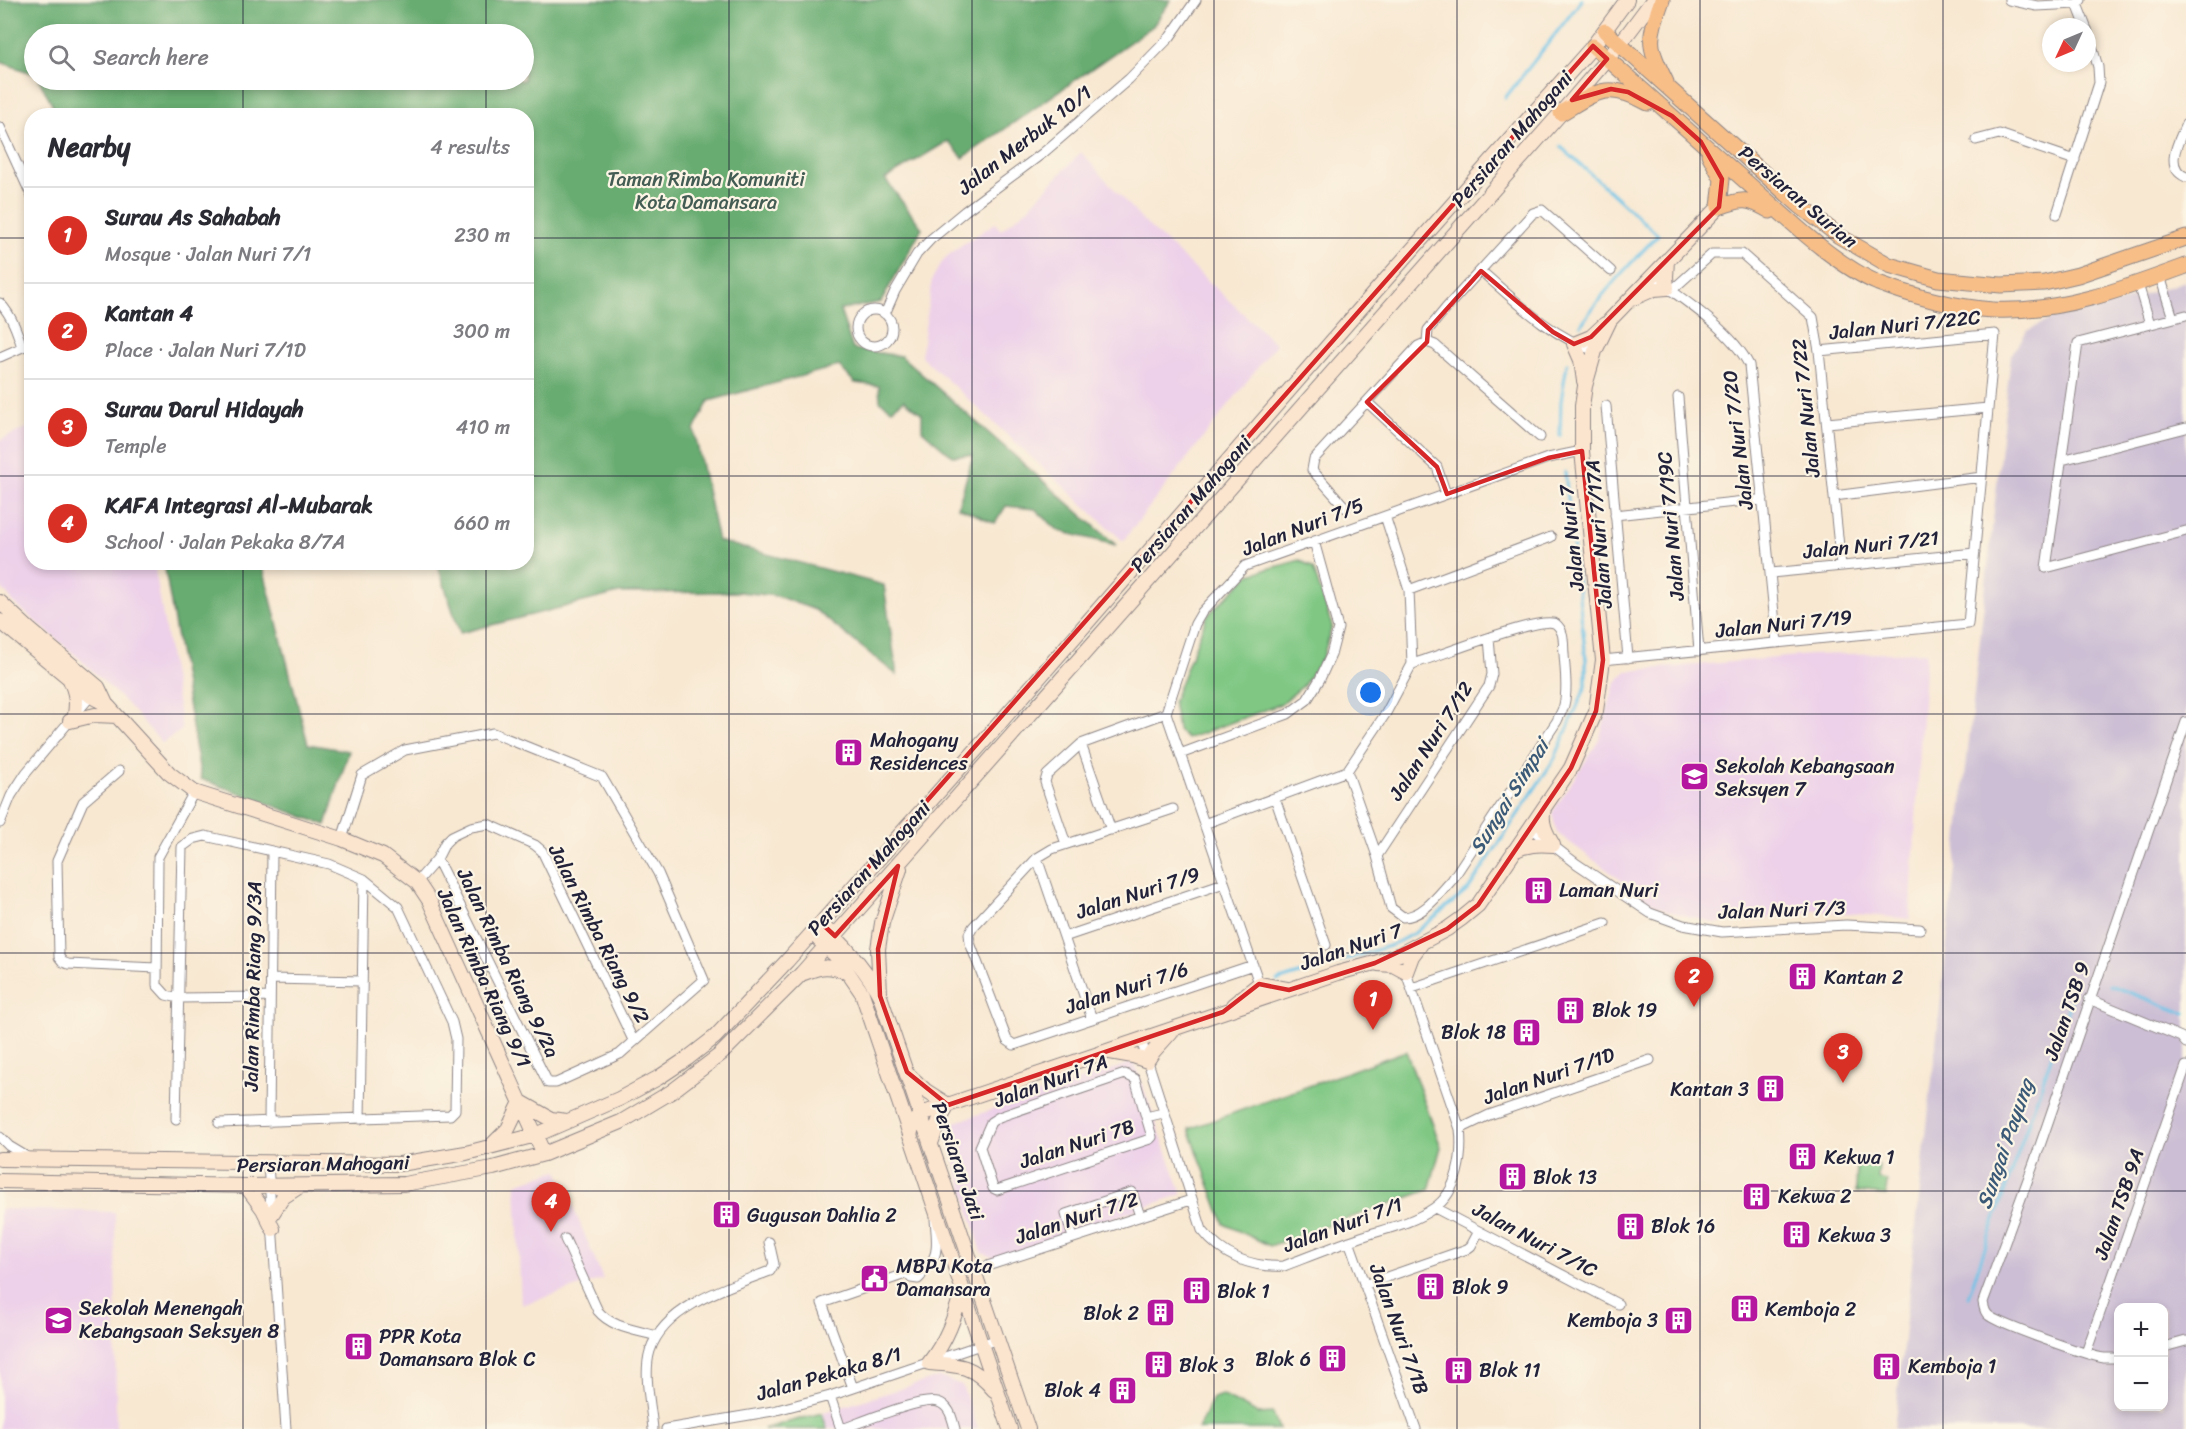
<!DOCTYPE html>
<meta charset="utf-8">
<style>
:root{--surface:#fff;--page:#f7f7f7;--text:#2b2b33;--muted:#7c7c81;--line:#e1e1e2;--accent:#d93025}
body{margin:0;font-family:Sriracha,sans-serif;background:var(--page);color:var(--text)}
.controls{position:absolute;right:18px;bottom:18px;display:grid;overflow:hidden;border-radius:12px;box-shadow:0 3px 9px #0003}
.controls button{width:54px;height:54px;display:grid;place-items:center;padding:0;border:0;border-bottom:2px solid var(--line);background:var(--surface);color:var(--text);font:30px sans-serif}
.compass{position:absolute;left:2042px;top:18px;width:54px;height:54px;border-radius:50%;background:var(--surface);box-shadow:0 3px 9px #0003;rotate:226deg}
.you{position:absolute;left:1371px;top:693px;width:21px;height:21px;margin:-15px;border:4px solid #fff;border-radius:50%;background:#1a73e8;box-shadow:0 0 0 9px #1a73e833}
.badge{display:grid;place-items:center;width:39px;height:39px;border-radius:50%;background:var(--accent);color:#fff;font-size:20px;font-weight:700}
.pin{position:absolute;translate:-50% -50px;filter:drop-shadow(0 2px 3px #0008)}
.pin::after{content:'';position:absolute;top:32px;width:21px;height:18px;background:inherit;clip-path:polygon(0 0,100% 0,50% 100%)}
.list{margin:0;padding:0;list-style:none}
h2{display:flex;justify-content:space-between;align-items:center;height:78px;margin:0;padding:0 24px;font-size:26px}
h2 small{font-size:20px;font-weight:400;color:var(--muted)}
.list li{display:grid;grid-template-columns:39px 1fr auto;gap:18px;align-items:center;box-sizing:border-box;height:96px;padding:0 24px;border-top:2px solid var(--line)}
.list b{display:block;font-size:22px;white-space:nowrap}
.list p{margin:0;font-size:20px;white-space:nowrap;color:var(--muted)}
.list em{font-size:20px;font-style:normal;color:var(--muted)}
.icon{flex:none;width:33px;height:33px;fill:none;stroke:currentColor;stroke-width:2;stroke-linecap:round;stroke-linejoin:round}
.map{position:relative;flex:none;width:2186px;height:1429px;overflow:hidden}
.search{position:absolute;background:var(--surface);box-shadow:0 3px 9px #0003;left:24px;top:24px;width:510px;height:66px;display:flex;align-items:center;gap:15px;box-sizing:border-box;padding:0 21px;border-radius:33px;color:var(--muted);font-size:22px}
.panel{position:absolute;background:var(--surface);box-shadow:0 3px 9px #0003;left:24px;top:108px;width:510px;height:462px;border-radius:24px}
.map>svg:first-child{display:block}
</style>
<div class="map">
<svg width="2186" height="1429" viewBox="0 0 2186 1429">
<rect width="100%" height="100%" fill="#fcf5e5"/>
<filter id="ink" filterUnits="userSpaceOnUse"><feTurbulence type="fractalNoise" baseFrequency=".0167" numOctaves="2"/><feDisplacementMap in="SourceGraphic" scale="12" xChannelSelector="R" yChannelSelector="G"/><feConvolveMatrix kernelMatrix="1 2 1 2 8 2 1 2 1" color-interpolation-filters="sRGB"/></filter>
<filter id="wash" filterUnits="userSpaceOnUse"><feTurbulence type="fractalNoise" baseFrequency=".008" numOctaves="4" result="noise"/><feDisplacementMap in="SourceGraphic" scale="24" xChannelSelector="R" yChannelSelector="G"/><feGaussianBlur stdDeviation="1.35" result="paint"/><feColorMatrix in="noise" values="0 0 0 0 0 0 0 0 0 0 0 0 0 0 0 0 0 1.4 0 .05"/><feComposite in="paint" operator="in"/></filter>
<g filter="url(#wash)">
<rect width="100%" height="100%" fill="#f8e8d2"/>
<!-- built -->
<path fill="#edd0e9" d="M1081 152 1142 220 1276 344 1123 541 921 356 932 279 944 259 960 246 995 223 1001 230 1028 208Z
M31 426 32 562 154 563 182 730 162 743 125 702 79 658 14 603 0 586V440Z
M1926 652 1910 919 1816 910 1754 921 1715 923 1668 911 1651 902 1557 833 1552 813 1599 740 1615 683 1627 671 1810 655Z
M1134 1062 1182 1194 996 1259 982 1253 944 1126Z
M558 1170 603 1279 521 1305 516 1184Z
M0 1209 115 1212 116 1429H0Z
M939 1377 962 1385 978 1429H827L822 1413Z"/>
<!-- industrial -->
<path fill="#ccbed4" fill-rule="evenodd" d="M2186 281V1429H1894L2011 355 2027 331 2053 318 2115 304ZM2118 1308H2164V1406H2118Z"/>
<!-- green -->
<path fill="#7fc783" stroke="#50745f" stroke-width="1.5" d="M1300 560 1313 568 1332 626 1323 657 1303 686 1281 704 1187 739 1178 730 1173 702 1207 616 1250 574Z
M1406 1051 1441 1147 1429 1190 1270 1246 1224 1224 1189 1129Z
M1857 1162 1879 1165 1878 1179 1887 1181 1886 1195 1856 1192Z
M1222 1395 1258 1414 1273 1413 1279 1429H1198L1213 1398Z
M822 1413 827 1429H763Z"/>
<!-- forest -->
<path fill="#67ac71" stroke="#446756" stroke-width="1.5" d="M0 0H1171L1153 26 963 158 948 141 885 179 922 228 881 302 840 310 853 349 901 356 1116 545 1059 531 1035 509 1006 506 995 523 958 507 973 455 952 456 922 430V414L904 400 892 409 880 401 879 386 855 383 839 366 709 401 694 430 718 541 884 585 897 675 815 610 777 596 739 592 619 593 460 633 437 563 526 562V116L58 115 39 80H524V34H34V74L0 62Z
M164 563H280L263 568 308 744 349 751 326 825 201 779Z"/>
<g fill="none" stroke-linecap="round" stroke-linejoin="round">
<!-- stream -->
<path stroke="#6ac3e8" stroke-width="3" d="M1505 98 1582 0
M1561 147 1658 235C1630 264 1603 291 1581 325
M1560 436 1561 401 1567 364
M1277 981 1392 945 1416 932 1468 890 1555 758 1586 686V659L1565 472
M2110 985 2186 1014
M1968 1297 2071 1000"/>
</g>
</g>
<g filter="url(#ink)">
<g fill="none" stroke-linecap="round" stroke-linejoin="round">
<defs>
<path id="street" d="M2009 0 2037 6 2077 4 2081 0
M2077 4 2086 27
M2186 124C2179 141 2163 167 2186 177
M0 127 32 197
M1976 140 1999 134 2075 160
M2057 214 2099 83 2098 67 2087 29
M1481 271C1517 302 1549 335 1595 351
M1651 276C1683 299 1732 331 1749 365L1777 643
M2160 276 2173 318
M2138 284 2150 324
M1671 291 1712 254H1742L1813 317 1819 351 1841 566
M0 303C12 316 17 331 22 347
M856 328a18 18 0 1 1 36 0a18 18 0 1 1-36 0Z
M885 314 895 291 917 254 931 239 965 211 1043 153 1129 79 1170 37 1196 0
M2186 315 2078 343 2046 568 2186 531
M1427 342 1428 330 1446 308 1533 213 1542 210 1611 271
M1427 342 1435 345 1540 437
M0 357 32 343
M1678 397 1699 651
M1367 402 1437 467 1446 494
M1606 406 1628 658
M1827 423 1988 408
M2062 460 2186 428
M1834 496 1982 477
M1346 508 1312 470 1314 459 1418 346 1427 342
M1615 515 1763 499
M1771 573 1975 553
M1409 590 1551 537
M1603 660 1968 624 1995 334 1819 351
M1081 744 1111 830
M1180 754 1288 714 1307 700 1320 679 1331 655 1338 628 1314 541
M119 771 83 802 57 861 59 957 63 962 68 964 157 968
M1347 771 1377 856 1391 908 1403 917C1423 917 1439 894 1452 880L1557 721C1559 716 1563 710 1564 705 1568 689 1565 670 1564 654 1563 644 1565 631 1556 624 1542 614 1435 658 1412 664
M194 792 158 857 157 985 166 995 179 998 270 997
M1275 798 1326 945
M1173 809 1052 849 1037 858 973 927 969 934 970 943 1007 1040 1014 1045 1253 965
M0 823 11 796 26 773 94 692
M1204 824 1347 771 1386 713 1412 664 1409 590 1385 516
M1530 828 1577 864 1650 913 1683 925 1722 932 1846 925 1920 929
M342 839 362 775 405 750 493 733 602 777 658 873 704 980 620 1054 556 1083H548L437 859
M1066 844 1045 782 1047 775 1081 744 1166 713
M1377 856 1489 686 1492 674 1489 638
M1037 858 1092 1019
M417 882 437 859 445 843 452 836 471 827 488 824 535 845 542 851 634 1042
M1064 937 1224 883
M271 979 362 981
M1412 988 1605 923
M1261 989 1166 713 1195 624 1202 612 1245 566 1548 458 1582 451
M2089 999 2181 1037 2186 1043
M1141 1040 1202 1230C1222 1256 1251 1268 1284 1266 1310 1256 1335 1246 1361 1237 1385 1229 1413 1223 1434 1208 1458 1192 1463 1155 1460 1129L1404 967
M1146 1117 1152 1137 1150 1139 997 1190 993 1188 980 1147 991 1122 999 1117 1125 1074 1135 1079 1146 1117 1163 1113
M176 1119 182 847 193 839 205 836 329 864 364 879 398 907 452 1022 456 1039 455 1110 450 1115 219 1123
M360 1119 364 879
M269 1122 272 851
M1460 1129 1489 1115 1650 1060
M0 1137 9 1146 29 1158
M268 1164 286 1429
M1435 1208 1618 1304
M1073 1238 1066 1214 1132 1192 1140 1216
M565 1239 598 1311C612 1328 637 1330 657 1336
M1349 1241 1416 1429
M921 1269C942 1262 936 1237 935 1219
M975 1270 1191 1200
M1364 1285 1467 1249 1471 1246 1479 1231
M2164 1347 2186 1341
M2086 1353 2186 1066
M2118 1358C2114 1358 2109 1358 2104 1358 2089 1356 1998 1324 1988 1315 1984 1311 1984 1307 1983 1302L2035 1160 2186 722
M853 1388 822 1303 908 1273 909 1269 913 1266H918L922 1271 921 1276 918 1279 911 1278 908 1273
M830 1396 841 1429
M653 1429C651 1405 643 1374 650 1351 664 1306 730 1286 770 1271L774 1264 769 1242
M666 1429 773 1411 830 1396 998 1339
M842 1429C862 1422 921 1397 938 1402 950 1406 952 1418 955 1429"/>
<path id="secondary" d="M1636 297 1654 289 1667 288 1666 277 1667 260
M1584 381 1581 360 1574 344 1591 337 1605 324
M0 602 29 629 98 687 106 704
M0 621 91 696 106 704 169 773 194 792 342 839 383 856 417 882 429 900 544 1154
M70 680C76 693 77 701 75 715
M70 721 95 715 117 716
M1544 809C1540 822 1546 833 1553 845
M1514 851C1527 844 1538 844 1553 845
M828 930C849 950 867 971 880 996L1028 1429
M819 940 838 958 862 993 1010 1429
M1378 964 1393 965 1406 972 1412 956 1421 944
M804 973C823 966 829 965 848 973
M880 993 878 949 882 923 900 869
M1233 1005 1259 984 1287 989
M1110 1052 1133 1056 1147 1061 1153 1052 1171 1032
M910 1076 926 1091 948 1105
M910 1136 913 1123 921 1114 1338 973 1375 963 1400 954 1447 929 1461 919 1478 905 1571 768 1596 711 1603 660 1582 451V406L1585 386 1595 351 1610 320 1719 207
M931 1143 939 1121 948 1105
M492 1145 508 1129 521 1102 551 1119 567 1121
M0 1159 400 1164 466 1153 536 1135 619 1099 658 1078 688 1058 715 1037 787 961 984 741 1373 294 1593 46 1627 0
M0 1181 246 1186 404 1184 493 1168 544 1154 621 1122 671 1092 721 1054 802 973 1561 113 1620 44 1653 0
M246 1186 263 1209 273 1229
M272 1214 283 1197 300 1186
M929 1363C947 1340 955 1317 962 1290
M929 1363C960 1365 973 1365 994 1390"/>
<path id="primary" d="M1662 0C1648 40 1647 44 1666 82
M1605 31 1799 205 1839 236 1889 265 1938 279 2001 285 2044 283 2078 275 2186 238
M1593 46C1646 93 1699 140 1752 187 1788 219 1835 265 1878 283 1912 296 1957 308 1993 310 2060 313 2124 289 2186 266
M1561 113C1598 91 1607 81 1648 103
M1709 154 1722 179 1719 207C1743 198 1748 198 1770 211"/>
</defs>
<!-- street casing -->
<use href="#street" stroke="#8d8586" stroke-width="11"/>
<!-- secondary casing -->
<use href="#secondary" stroke="#8d8586" stroke-width="16"/>
<!-- primary casing -->
<use href="#primary" stroke="#8d8586" stroke-width="17"/>
<!-- street -->
<use href="#street" stroke="#fff" stroke-width="9"/>
<!-- secondary -->
<use href="#secondary" stroke="#fce5cf" stroke-width="14"/>
<!-- primary -->
<use href="#primary" stroke="#f7be88" stroke-width="15"/>
</g>
</g>
<!-- marked area -->
<path fill="none" stroke="#d62828" stroke-width="4.5" stroke-linejoin="round" d="M1593 46 1607 59 1572 100 1611 89 1628 92 1672 116 1701 142 1722 179 1719 207 1591 337 1574 344 1553 332 1481 271 1428 330 1427 342 1367 402 1437 467 1447 494 1548 458 1582 451 1603 660 1596 711 1571 768 1478 905 1447 929 1375 963 1289 990 1259 984 1223 1012 948 1105 907 1072 880 996 878 949 898 866 835 936 820 922Z"/>
<!-- grid -->
<path fill="none" stroke="#22223b" stroke-width="1.5" stroke-opacity="0.55" d="M243 0V34M486 0V34M729 0V1429M972 0V1429M1214 0V1429M1457 0V1429M1700 0V1429M1943 0V1429M243 80V116M486 80V116M0 238H32M526 238H2186M0 476H32M526 476H2186M243 562V1429M486 562V1429M0 714H2186M0 953H2186M0 1191H2186"/>
<!-- icons -->
<defs>
<symbol id="building-square" viewBox="-11 -11 22 22"><rect x="-9" y="-9" width="18" height="18" rx="4" fill="#b5179e" stroke="#fcf5e5"/><path d="M-4-6H4V6H1V3H-1V6H-4ZM-2.5-4.3h1.7v1.8h-1.7ZM.8-4.3h1.7v1.8H.8ZM-2.5-1h1.7V.8h-1.7ZM.8-1h1.7V.8H.8Z" fill="#fff"/></symbol>
<symbol id="school-square" viewBox="-11 -11 22 22"><rect x="-9" y="-9" width="18" height="18" rx="4" fill="#b5179e" stroke="#fcf5e5"/><path d="M0-5L7-2L0 1L-7-2ZM-4 1L0 2.5L4 1V4Q0 6-4 4Z" fill="#fff"/></symbol>
<symbol id="civic-square" viewBox="-11 -11 22 22"><rect x="-9" y="-9" width="18" height="18" rx="4" fill="#b5179e" stroke="#fcf5e5"/><path d="M-.6-6.5H3V-4.5H.6V-3L4-1V1h2V6H-6V1h2V-1L-.6-3ZM-1.2 2.5V6h2.4V2.5Z" fill="#fff"/></symbol>
</defs>
<g fill-rule="evenodd">
<use href="#building-square" x="832" y="736" width="33" height="33"/>
<use href="#school-square" x="1678" y="760" width="33" height="33"/>
<use href="#building-square" x="1522" y="874" width="33" height="33"/>
<use href="#building-square" x="1786" y="960" width="33" height="33"/>
<use href="#building-square" x="1554" y="994" width="33" height="33"/>
<use href="#building-square" x="1510" y="1016" width="33" height="33"/>
<use href="#building-square" x="1754" y="1072" width="33" height="33"/>
<use href="#building-square" x="1786" y="1140" width="33" height="33"/>
<use href="#building-square" x="1496" y="1160" width="33" height="33"/>
<use href="#building-square" x="1740" y="1180" width="33" height="33"/>
<use href="#building-square" x="710" y="1198" width="33" height="33"/>
<use href="#building-square" x="1614" y="1210" width="33" height="33"/>
<use href="#building-square" x="1780" y="1218" width="33" height="33"/>
<use href="#civic-square" x="858" y="1262" width="33" height="33"/>
<use href="#building-square" x="1414" y="1270" width="33" height="33"/>
<use href="#building-square" x="1180" y="1274" width="33" height="33"/>
<use href="#building-square" x="1728" y="1292" width="33" height="33"/>
<use href="#building-square" x="1144" y="1296" width="33" height="33"/>
<use href="#school-square" x="42" y="1304" width="33" height="33"/>
<use href="#building-square" x="1662" y="1304" width="33" height="33"/>
<use href="#building-square" x="342" y="1330" width="33" height="33"/>
<use href="#building-square" x="1316" y="1342" width="33" height="33"/>
<use href="#building-square" x="1142" y="1348" width="33" height="33"/>
<use href="#building-square" x="1870" y="1350" width="33" height="33"/>
<use href="#building-square" x="1442" y="1354" width="33" height="33"/>
<use href="#building-square" x="1106" y="1374" width="33" height="33"/>
</g>
<g text-anchor="middle" dominant-baseline="central" stroke-width="4.5" stroke-linejoin="round" paint-order="stroke">
<!-- street labels -->
<g font-size="20" fill="#22223b" stroke="#fcf5e5">
<text transform="translate(1512 139) rotate(-49)">Persiaran Mahogani</text>
<text transform="translate(1025 140) rotate(-38)">Jalan Merbuk 10/1</text>
<text transform="translate(1798 197) rotate(40)">Persiaran Surian</text>
<text transform="translate(1905 325) rotate(-6)">Jalan Nuri 7/22C</text>
<text transform="translate(1806 408) rotate(-96)">Jalan Nuri 7/22</text>
<text transform="translate(1738 440) rotate(-97)">Jalan Nuri 7/20</text>
<text transform="translate(1191 504) rotate(-49)">Persiaran Mahogani</text>
<text transform="translate(1671 526) rotate(-95)">Jalan Nuri 7/19C</text>
<text transform="translate(1303 527) rotate(-21)">Jalan Nuri 7/5</text>
<text transform="translate(1599 534) rotate(-95)">Jalan Nuri 7/17A</text>
<text transform="translate(1572 538) rotate(-96)">Jalan Nuri 7</text>
<text transform="translate(1871 545) rotate(-6)">Jalan Nuri 7/21</text>
<text transform="translate(1784 624) rotate(-6)">Jalan Nuri 7/19</text>
<text transform="translate(1431 741) rotate(-57)">Jalan Nuri 7/12</text>
<text transform="translate(869 868) rotate(-48)">Persiaran Mahogani</text>
<text transform="translate(1138 893) rotate(-18)">Jalan Nuri 7/9</text>
<text transform="translate(1782 910) rotate(-2)">Jalan Nuri 7/3</text>
<text transform="translate(599 934) rotate(63)">Jalan Rimba Riang 9/2</text>
<text transform="translate(1351 947) rotate(-19)">Jalan Nuri 7</text>
<text transform="translate(508 963) rotate(64)">Jalan Rimba Riang 9/2a</text>
<text transform="translate(484 978) rotate(65)">Jalan Rimba Riang 9/1</text>
<text transform="translate(253 986) rotate(-89)">Jalan Rimba Riang 9/3A</text>
<text transform="translate(1127 988) rotate(-18)">Jalan Nuri 7/6</text>
<text transform="translate(2067 1011) rotate(-71)">Jalan TSB 9</text>
<text transform="translate(1549 1076) rotate(-19)">Jalan Nuri 7/1D</text>
<text transform="translate(1051 1081) rotate(-20)">Jalan Nuri 7A</text>
<text transform="translate(1077 1144) rotate(-18)">Jalan Nuri 7B</text>
<text transform="translate(958 1161) rotate(71)">Persiaran Jati</text>
<text transform="translate(323 1164) rotate(-1)">Persiaran Mahogani</text>
<text transform="translate(2119 1204) rotate(-71)">Jalan TSB 9A</text>
<text transform="translate(1077 1218) rotate(-18)">Jalan Nuri 7/2</text>
<text transform="translate(1343 1225) rotate(-20)">Jalan Nuri 7/1</text>
<text transform="translate(1535 1240) rotate(28)">Jalan Nuri 7/1C</text>
<text transform="translate(1399 1329) rotate(70)">Jalan Nuri 7/1B</text>
<text transform="translate(829 1374) rotate(-16)">Jalan Pekaka 8/1</text>
</g>
<!-- park labels -->
<g font-size="20" fill="#435c54" stroke="#fcf5e5">
<text x="706" y="179">Taman Rimba Komuniti<tspan x="706" dy="23">Kota Damansara</tspan></text>
</g>
<!-- poi labels -->
<g font-size="20" fill="#22223b" stroke="#fcf5e5" text-anchor="start">
<text x="870" y="740">Mahogany<tspan x="870" dy="23">Residences</tspan></text>
<text x="1715" y="766">Sekolah Kebangsaan<tspan x="1715" dy="23">Seksyen 7</tspan></text>
<text x="1559" y="890">Laman Nuri</text>
<text x="1824" y="977">Kantan 2</text>
<text x="1592" y="1010">Blok 19</text>
<text x="1506" y="1032" text-anchor="end">Blok 18</text>
<text x="1749" y="1089" text-anchor="end">Kantan 3</text>
<text x="1824" y="1157">Kekwa 1</text>
<text x="1533" y="1177">Blok 13</text>
<text x="1778" y="1196">Kekwa 2</text>
<text x="747" y="1215">Gugusan Dahlia 2</text>
<text x="1651" y="1226">Blok 16</text>
<text x="1818" y="1235">Kekwa 3</text>
<text x="896" y="1266">MBPJ Kota<tspan x="896" dy="23">Damansara</tspan></text>
<text x="1452" y="1287">Blok 9</text>
<text x="1217" y="1291">Blok 1</text>
<text x="79" y="1308">Sekolah Menengah<tspan x="79" dy="23">Kebangsaan Seksyen 8</tspan></text>
<text x="1765" y="1309">Kemboja 2</text>
<text x="1139" y="1313" text-anchor="end">Blok 2</text>
<text x="1658" y="1320" text-anchor="end">Kemboja 3</text>
<text x="379" y="1336">PPR Kota<tspan x="379" dy="23">Damansara Blok C</tspan></text>
<text x="1311" y="1359" text-anchor="end">Blok 6</text>
<text x="1179" y="1365">Blok 3</text>
<text x="1908" y="1366">Kemboja 1</text>
<text x="1479" y="1370">Blok 11</text>
<text x="1101" y="1390" text-anchor="end">Blok 4</text>
</g>
<!-- water labels -->
<g font-size="21" font-style="italic" fill="#3b5a78" stroke="#fcf5e5">
<text transform="translate(1509 797) rotate(-58)">Sungai Simpai</text>
<text transform="translate(2005 1144) rotate(-71)">Sungai Payung</text>
</g>
</g>
</svg>
<div class="controls">
<button>+</button>
<button>−</button>
</div>
<svg class="compass" viewBox="-18 -18 36 36"><path d="M0-13l5 13h-10z" fill="#e53935"/><path d="M0 13l5-13h-10z" fill="#7c7c81"/></svg>
<div class="you"></div>
<div class="pin badge" style="left:1373px;top:1030px">1</div>
<div class="pin badge" style="left:1694px;top:1007px">2</div>
<div class="pin badge" style="left:1843px;top:1083px">3</div>
<div class="pin badge" style="left:551px;top:1232px">4</div>
<div class="search"><svg class="icon" aria-label="search" viewBox="0 0 24 24"><circle cx="10" cy="10" r="6"/><path d="M15 15l6 6"/></svg>Search here</div>
<section class="panel">
<h2>Nearby<small>4 results</small></h2>
<ul class="list">
<li><span class="badge">1</span><div><b>Surau As Sahabah</b><p>Mosque · Jalan Nuri 7/1</p></div><em>230 m</em></li>
<li><span class="badge">2</span><div><b>Kantan 4</b><p>Place · Jalan Nuri 7/1D</p></div><em>300 m</em></li>
<li><span class="badge">3</span><div><b>Surau Darul Hidayah</b><p>Temple</p></div><em>410 m</em></li>
<li><span class="badge">4</span><div><b>KAFA Integrasi Al-Mubarak</b><p>School · Jalan Pekaka 8/7A</p></div><em>660 m</em></li>
</ul>
</section>
</div>
